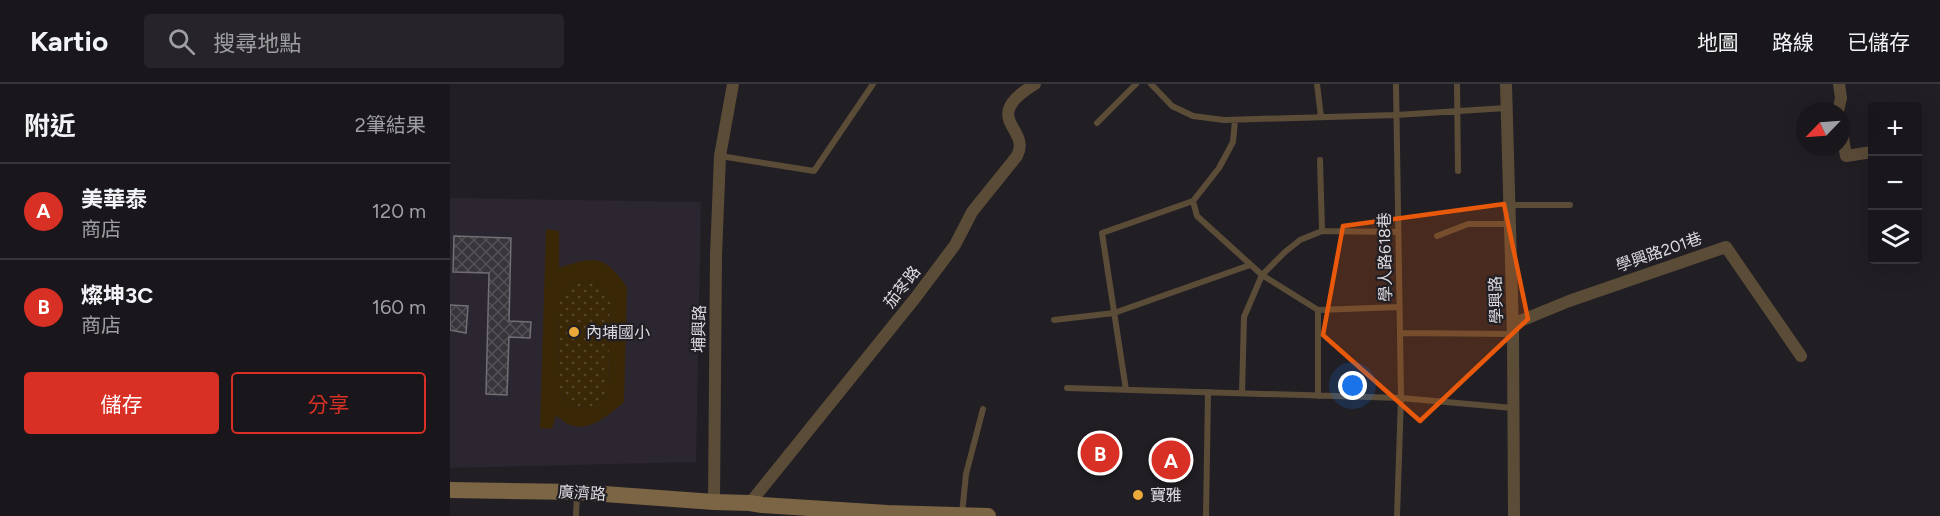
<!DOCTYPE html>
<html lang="zh-TW">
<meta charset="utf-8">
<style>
:root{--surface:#19171b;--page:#262428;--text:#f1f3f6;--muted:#9f9fa3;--line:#37363a;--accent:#d93025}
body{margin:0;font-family:Figtree,"Noto Sans TC",sans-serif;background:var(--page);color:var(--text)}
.controls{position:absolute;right:18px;top:18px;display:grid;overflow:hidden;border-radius:6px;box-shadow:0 6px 24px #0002}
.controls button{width:54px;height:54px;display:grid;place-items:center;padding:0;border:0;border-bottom:2px solid var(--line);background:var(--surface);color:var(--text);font:30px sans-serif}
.compass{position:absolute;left:1346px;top:18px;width:54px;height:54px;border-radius:50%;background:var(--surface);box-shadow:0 6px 24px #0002;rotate:245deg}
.you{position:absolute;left:903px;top:302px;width:21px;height:21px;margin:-15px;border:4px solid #fff;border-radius:50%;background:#1a73e8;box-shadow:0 0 0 9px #1a73e833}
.badge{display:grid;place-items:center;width:39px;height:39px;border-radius:50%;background:var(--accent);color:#fff;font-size:20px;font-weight:700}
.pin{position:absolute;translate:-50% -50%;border:3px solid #fff;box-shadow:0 2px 6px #0006}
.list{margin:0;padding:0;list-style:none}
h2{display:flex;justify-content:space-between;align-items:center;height:78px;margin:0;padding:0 24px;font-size:26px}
h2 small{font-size:20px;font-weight:400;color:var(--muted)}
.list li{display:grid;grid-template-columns:39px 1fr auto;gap:18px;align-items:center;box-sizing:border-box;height:96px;padding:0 24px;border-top:2px solid var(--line)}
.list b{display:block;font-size:22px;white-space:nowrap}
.list p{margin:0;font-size:20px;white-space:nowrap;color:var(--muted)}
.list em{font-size:20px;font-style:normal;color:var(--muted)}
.actions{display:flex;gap:12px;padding:18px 24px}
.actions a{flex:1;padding:14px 0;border:2px solid var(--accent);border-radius:6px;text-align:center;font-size:21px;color:var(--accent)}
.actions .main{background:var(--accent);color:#fff}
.icon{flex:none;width:33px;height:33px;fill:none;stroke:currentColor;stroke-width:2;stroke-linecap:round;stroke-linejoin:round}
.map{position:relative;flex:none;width:1490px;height:432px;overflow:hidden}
header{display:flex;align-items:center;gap:36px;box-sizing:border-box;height:84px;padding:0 30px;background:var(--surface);border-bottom:2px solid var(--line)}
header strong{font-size:28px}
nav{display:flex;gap:33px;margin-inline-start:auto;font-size:21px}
.search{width:420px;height:54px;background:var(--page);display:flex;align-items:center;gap:15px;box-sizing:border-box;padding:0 21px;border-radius:6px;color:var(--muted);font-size:22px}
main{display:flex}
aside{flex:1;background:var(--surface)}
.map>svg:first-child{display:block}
</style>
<header>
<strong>Kartio</strong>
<div class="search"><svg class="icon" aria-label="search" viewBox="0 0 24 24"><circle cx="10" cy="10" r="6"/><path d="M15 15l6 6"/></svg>搜尋地點</div>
<nav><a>地圖</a><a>路線</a><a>已儲存</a></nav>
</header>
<main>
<aside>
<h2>附近<small>2筆結果</small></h2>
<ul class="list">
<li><span class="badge">A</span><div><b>美華泰</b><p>商店</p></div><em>120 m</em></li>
<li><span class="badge">B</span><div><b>燦坤3C</b><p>商店</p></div><em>160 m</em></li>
</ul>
<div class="actions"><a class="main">儲存</a><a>分享</a></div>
</aside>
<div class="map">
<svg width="1490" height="432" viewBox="0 0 1490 432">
<defs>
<pattern id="grass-dots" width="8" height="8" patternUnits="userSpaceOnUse" patternTransform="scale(1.5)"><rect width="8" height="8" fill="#3a2706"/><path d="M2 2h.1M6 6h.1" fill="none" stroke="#56462a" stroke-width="1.8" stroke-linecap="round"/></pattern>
<pattern id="building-cross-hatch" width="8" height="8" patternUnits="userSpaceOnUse" patternTransform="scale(1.5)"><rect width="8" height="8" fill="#38353b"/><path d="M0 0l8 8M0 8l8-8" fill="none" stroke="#545257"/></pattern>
</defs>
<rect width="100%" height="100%" fill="#211f24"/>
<!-- built -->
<path fill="#2b2630" d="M0 114 251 118 246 378 0 384Z"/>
<!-- grass -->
<path fill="url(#grass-dots)" d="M137 197 149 201 160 215 158 307 142 323C124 323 117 321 108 304L109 213 120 199Z"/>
<!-- garden -->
<path fill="#3a2706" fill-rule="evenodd" d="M96 145 109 147V184C144 172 154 170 177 203L174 318C160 330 138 350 118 340 114 338 110 334 106 332L102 345 90 344ZM137 197 149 201 160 215 158 307 142 323C124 323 116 321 108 304L109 213 120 199Z"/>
<!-- building -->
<path fill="url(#building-cross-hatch)" stroke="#726e75" stroke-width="1.5" d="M4 152 61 154 59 237 81 238 80 254 59 253 57 311 36 310 39 189 3 188Z
M0 221 18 222 16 249 0 246Z"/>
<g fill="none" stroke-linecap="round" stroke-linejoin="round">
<!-- lane -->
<path stroke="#5b4c38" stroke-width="6" d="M701 0 722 22 743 32 774 36 946 31 1056 24
M867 0 871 33
M946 0 951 314 947 432
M1007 0 1008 87
M647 39 686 0
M270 72 364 87 423 0
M870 76 872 147
M743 117 747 132 812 191 868 226V312
M743 117 769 84 783 58 785 36
M1060 121H1120
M987 152 1018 140H1059
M868 226 949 223
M604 236 664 229 800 181
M950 249 1063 250
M617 304 951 314 1063 324
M676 306 652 149 743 117
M792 309 794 233 812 191 835 168 850 156 872 147 948 148
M512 430 516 390 533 325
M126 432 127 409
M756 432 758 308"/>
<!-- street -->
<path stroke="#5b4c38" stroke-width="12" d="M1056 0 1063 250 1064 432
M1388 27 1391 14 1389 0
M1391 41 1396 72 1422 68
M1063 240 1119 217 1276 163 1351 272
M264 418 266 171 270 72 283 0
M300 419 466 213 505 161 522 128 567 72C582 44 528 35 585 0"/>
<!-- secondary -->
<path stroke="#7c6544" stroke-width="16" d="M0 406 127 408 264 418 300 419 312 421 437 429 538 432"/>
</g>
<!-- marked area -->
<path fill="#e8590c" fill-opacity="0.2" stroke="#e8590c" stroke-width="4.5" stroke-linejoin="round" d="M1054 120 1078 235 970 337 873 251 893 142Z"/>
<!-- markers -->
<g fill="#eba93a" stroke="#211f24" stroke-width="2">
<circle cx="124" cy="248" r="6"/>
<circle cx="688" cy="411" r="6"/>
</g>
<g text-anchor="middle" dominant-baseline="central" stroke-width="4.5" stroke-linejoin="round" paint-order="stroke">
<!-- street labels -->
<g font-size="16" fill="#dddbdf" stroke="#211f24">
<text transform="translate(1209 168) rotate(-19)">學興路201巷</text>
<text transform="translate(935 173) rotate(-91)">學人路618巷</text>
<text transform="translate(452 203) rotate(-52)">茄苳路</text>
<text transform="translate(1046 216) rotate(-92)">學興路</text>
<text transform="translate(249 245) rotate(-89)">埔興路</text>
<text transform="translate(132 409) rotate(3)">廣濟路</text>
</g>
<!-- poi labels -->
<g font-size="16" fill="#dddbdf" stroke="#211f24" text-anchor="start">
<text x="136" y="248">內埔國小</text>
<text x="700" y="411">寶雅</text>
</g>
</g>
</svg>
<div class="controls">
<button>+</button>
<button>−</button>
<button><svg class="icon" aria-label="layers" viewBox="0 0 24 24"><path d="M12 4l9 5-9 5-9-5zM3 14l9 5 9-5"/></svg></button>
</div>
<svg class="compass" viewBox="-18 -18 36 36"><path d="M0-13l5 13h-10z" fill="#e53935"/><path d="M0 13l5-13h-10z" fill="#9f9fa3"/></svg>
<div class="you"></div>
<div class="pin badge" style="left:721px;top:376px">A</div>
<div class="pin badge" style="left:650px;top:369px">B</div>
</div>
</main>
